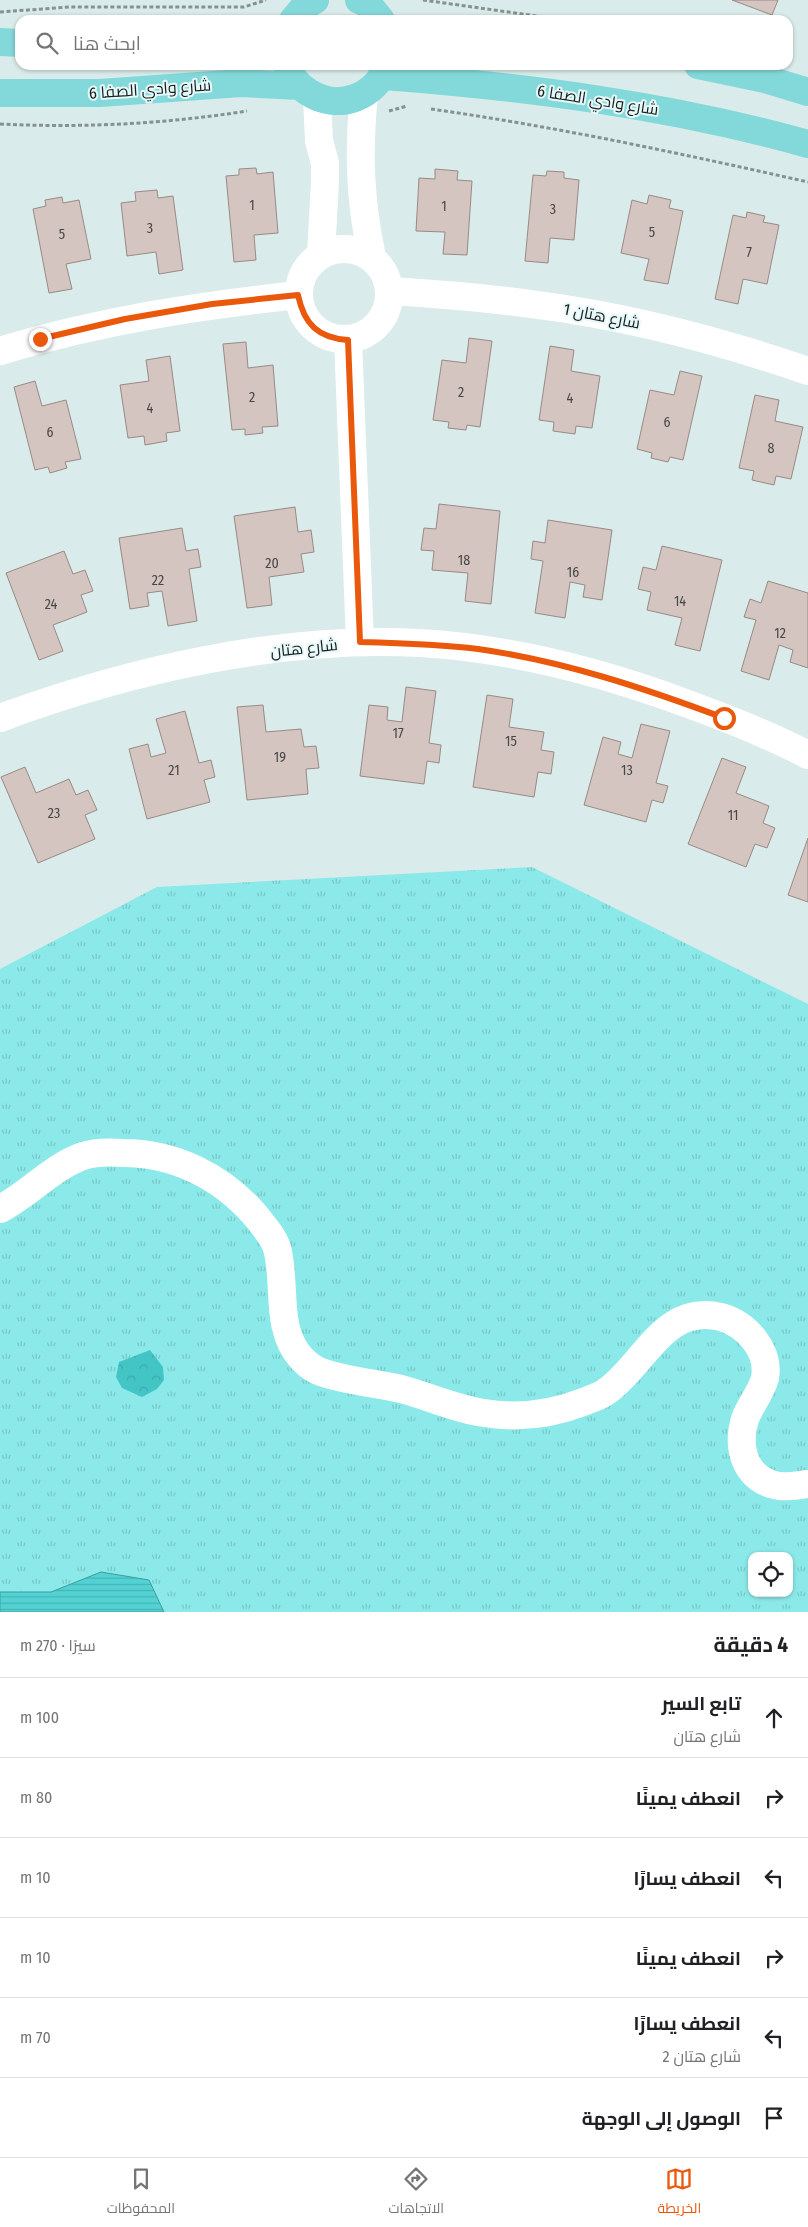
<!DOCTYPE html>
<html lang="ar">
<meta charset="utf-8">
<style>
:root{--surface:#fff;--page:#f2f2f2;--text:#202124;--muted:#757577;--line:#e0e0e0;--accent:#ea580c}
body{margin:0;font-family:"Fira Sans Condensed",Cairo,sans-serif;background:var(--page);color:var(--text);direction:rtl}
.controls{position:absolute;right:15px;bottom:15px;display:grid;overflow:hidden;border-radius:10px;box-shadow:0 1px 4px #0004}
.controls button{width:45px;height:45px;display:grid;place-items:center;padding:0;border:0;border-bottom:1px solid var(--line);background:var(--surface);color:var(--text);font:25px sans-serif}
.stop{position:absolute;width:15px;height:15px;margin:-11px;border:4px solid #ea580c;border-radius:50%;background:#fff}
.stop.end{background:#ea580c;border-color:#fff;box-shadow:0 1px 5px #0008}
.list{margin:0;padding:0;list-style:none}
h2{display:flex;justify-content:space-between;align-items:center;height:65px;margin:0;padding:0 20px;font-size:21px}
h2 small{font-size:16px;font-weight:400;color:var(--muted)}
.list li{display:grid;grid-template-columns:32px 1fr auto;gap:15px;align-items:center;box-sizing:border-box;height:80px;padding:0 20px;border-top:1px solid var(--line)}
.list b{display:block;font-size:19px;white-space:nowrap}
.list p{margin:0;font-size:16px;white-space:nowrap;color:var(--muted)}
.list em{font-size:16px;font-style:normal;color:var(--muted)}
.icon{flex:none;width:28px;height:28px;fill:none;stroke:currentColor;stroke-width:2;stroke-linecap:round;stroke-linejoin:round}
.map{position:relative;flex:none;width:808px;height:1612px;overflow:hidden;direction:ltr}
.search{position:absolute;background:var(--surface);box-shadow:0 1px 4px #0004;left:15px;right:15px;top:15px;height:55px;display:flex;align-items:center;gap:12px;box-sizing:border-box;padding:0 18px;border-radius:15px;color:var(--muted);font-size:19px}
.sheet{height:545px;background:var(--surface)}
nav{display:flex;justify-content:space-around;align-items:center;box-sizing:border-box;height:70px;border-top:1px solid var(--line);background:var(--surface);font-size:14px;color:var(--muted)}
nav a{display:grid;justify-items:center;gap:2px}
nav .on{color:var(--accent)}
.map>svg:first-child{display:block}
</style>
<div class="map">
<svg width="808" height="1612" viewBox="0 0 808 1612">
<defs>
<pattern id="grass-tufts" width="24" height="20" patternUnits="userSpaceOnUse" patternTransform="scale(1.25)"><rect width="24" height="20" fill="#8ce9e9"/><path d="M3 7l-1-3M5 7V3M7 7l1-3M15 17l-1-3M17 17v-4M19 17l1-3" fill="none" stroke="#78c7c7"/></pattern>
<pattern id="forest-crowns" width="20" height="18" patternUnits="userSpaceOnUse" patternTransform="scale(1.25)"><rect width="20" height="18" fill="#43c5c6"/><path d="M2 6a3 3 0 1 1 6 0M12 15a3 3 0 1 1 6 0" fill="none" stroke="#3aa9aa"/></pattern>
<pattern id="water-rules" width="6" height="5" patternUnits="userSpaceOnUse" patternTransform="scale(1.25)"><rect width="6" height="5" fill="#53d2d4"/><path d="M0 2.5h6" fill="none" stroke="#48b4b6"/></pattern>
</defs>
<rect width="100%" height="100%" fill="#d9ebea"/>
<!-- grass -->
<path fill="url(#grass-tufts)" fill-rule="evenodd" d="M532 867 808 1004V1612H0V969L157 887ZM752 1556H789V1593H752Z"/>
<!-- forest -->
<path fill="url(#forest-crowns)" d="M150 1350 163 1367 164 1380 157 1389 142 1397 122 1388 116 1377 119 1362Z"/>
<!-- water -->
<path fill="url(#water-rules)" stroke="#419c9d" d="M101 1572 149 1580 164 1612H0V1592H51Z"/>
<!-- building -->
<path fill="#d5c5c0" stroke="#998a85" d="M732 0H778L772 15Z
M256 168 257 174 273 172 278 233 254 235 256 260 234 262 226 176 239 175V169Z
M435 169 458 171 457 180 472 181 467 255 443 254 445 232 416 231 419 178 435 179Z
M547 171 564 172V178L579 180 574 240 550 238 548 263 525 261 533 175 546 176Z
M157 190 158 198 173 196 183 270 159 274 156 252 127 256 121 203 136 201 135 192Z
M649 195 671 200 669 208 683 211 668 284 644 280 649 259 621 253 632 200 647 204Z
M62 197 63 203 79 200 91 259 66 264 72 289 49 293 33 209 46 206 45 200Z
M747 212 765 216 763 222 779 225 767 284 743 279 738 304 715 299 733 215 746 218Z
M469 338 492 341 480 427 467 425 466 430 448 428 449 422 433 420 442 360 466 363Z
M246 342 248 368 273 365 278 426 262 427 263 433 245 435V429L232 430 223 344Z
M550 346 574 350 571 371 600 376 592 428 576 426 575 434 553 431 554 422 539 420Z
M170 356 180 431 166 433 167 441 145 445 144 436 128 438 120 385 149 381 146 360Z
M680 371 702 376 683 460 670 457 668 462 651 458 652 453 637 449 650 390 674 395Z
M35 381 42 406 66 400 81 459 65 462 67 468 50 473 48 467 35 470 14 387Z
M755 395 779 400 775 421 803 427 791 479 776 476 774 485 752 480 754 471 739 468Z
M439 504 500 511 491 604 465 601 468 573 432 570 434 551 421 550 424 528 436 529Z
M295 507 298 532 311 530 314 552 301 554 304 572 269 577 272 605 247 608 234 516Z
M548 520 612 530 602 600 583 597 585 585 570 582 565 618 535 613 543 561 531 559 533 541 545 543Z
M182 528 186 551 198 549 201 567 189 569 197 621 168 626 162 591 147 593 149 606 130 609 119 538Z
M662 546 722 560 700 651 675 645 682 618 647 610 651 592 638 589 643 567 656 570Z
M64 551 73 574 85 570 93 591 81 595 87 612 53 625 63 651 39 660 6 573Z
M768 581 808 593V668L790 662 793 650 779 645 769 680 741 671 756 620 744 617 750 599 761 603Z
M406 687 436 691 429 743 441 745 439 763 427 761 424 784 360 776 369 705 388 707 387 720 402 722Z
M487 695 513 699 509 727 544 732 541 750 554 752 551 774 538 772 534 797 473 787Z
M263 705 266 732 301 729 304 747 316 746 319 768 306 769 308 794 247 800 237 707Z
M185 711 199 763 211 760 215 777 204 780 210 802 147 819 129 749 148 744 151 757 166 753 156 719Z
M641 724 670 731 656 783 668 786 663 803 652 800 646 822 584 805 603 737 621 742 618 754 632 758Z
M722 758 746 767 736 793 769 806 763 823 775 828 767 848 755 844 746 867 688 844Z
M25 767 36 793 69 779 76 795 88 790 97 810 85 815 95 839 38 863 1 777Z
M808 838V902L788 895Z"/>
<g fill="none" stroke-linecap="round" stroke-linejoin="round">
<!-- path -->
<path stroke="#869292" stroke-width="3" stroke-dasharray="4 2.5" stroke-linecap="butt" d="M423 0 565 20
M0 12 70 7H244L266 0
M431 109C558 127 683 154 808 182
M389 111 407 106
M0 124C83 128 165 124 247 111"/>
<!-- minor -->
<path stroke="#fff" stroke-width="28" d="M364 95C358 153 360 201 372 257
M317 98 319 141 325 163V181L321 255
M299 294a45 45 0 1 1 90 0a45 45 0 1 1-90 0Z
M390 291C440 294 489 298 538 305 630 317 721 341 808 371
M348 340 360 642
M0 351C98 321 197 306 298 295
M0 718C130 670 279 636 419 643 511 648 602 672 688 704 729 719 770 735 808 755
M0 1209C29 1194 52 1167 83 1156 95 1152 110 1152 123 1153 174 1153 221 1176 255 1215 263 1225 273 1236 277 1248 287 1285 274 1329 302 1359 307 1364 315 1370 321 1372 346 1381 375 1383 401 1389 428 1396 456 1409 484 1413 520 1419 553 1414 586 1401 593 1398 601 1396 607 1391 645 1364 664 1303 721 1317 746 1324 770 1350 765 1378 761 1393 750 1405 745 1419 736 1449 746 1481 779 1486 789 1487 799 1485 808 1484"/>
<!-- major -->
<path stroke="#83d8d9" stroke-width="28" d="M359 0 368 4 381 20
M293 20 305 6 315 0
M0 42 20 43
M287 65C290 77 299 86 308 92 339 112 375 97 388 65
M698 65 765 79 808 92
M384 76C527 87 669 105 808 144
M0 93H100L241 83 299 86"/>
</g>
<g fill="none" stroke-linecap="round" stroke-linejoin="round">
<!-- route -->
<path stroke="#ea580c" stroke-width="6" d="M40 339 125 319 212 304 298 295C304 324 318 338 348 340L360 642C400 643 439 644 478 649 563 661 644 688 724 718"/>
</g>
<g text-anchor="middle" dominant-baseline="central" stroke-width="4" stroke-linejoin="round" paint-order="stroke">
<!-- number labels -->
<g font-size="14" fill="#474846">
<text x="252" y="205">1</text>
<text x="444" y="206">1</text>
<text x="553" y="209">3</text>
<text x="150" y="228">3</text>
<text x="652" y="232">5</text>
<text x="62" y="234">5</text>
<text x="749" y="252">7</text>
<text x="461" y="392">2</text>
<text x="252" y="397">2</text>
<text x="570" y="398">4</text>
<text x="150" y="408">4</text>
<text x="667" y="422">6</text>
<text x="50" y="432">6</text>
<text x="771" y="448">8</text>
<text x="464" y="560">18</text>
<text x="272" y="563">20</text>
<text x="573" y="572">16</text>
<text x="158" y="580">22</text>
<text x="680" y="601">14</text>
<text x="51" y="604">24</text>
<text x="780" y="633">12</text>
<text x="398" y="733">17</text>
<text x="511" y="741">15</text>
<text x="280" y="757">19</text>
<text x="174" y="770">21</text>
<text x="627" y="770">13</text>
<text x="54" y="813">23</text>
<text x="733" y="815">11</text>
</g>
<!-- street labels -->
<g font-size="16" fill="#181e1e" stroke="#e6f8f8">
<text transform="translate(150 89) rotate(-4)">شارع وادي الصفا 6</text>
<text transform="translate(598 100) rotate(9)">شارع وادي الصفا 6</text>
<text transform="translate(602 316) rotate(11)">شارع هتان 1</text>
<text transform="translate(304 648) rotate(-6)">شارع هتان</text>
</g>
</g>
</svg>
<div class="controls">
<button><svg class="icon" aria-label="locate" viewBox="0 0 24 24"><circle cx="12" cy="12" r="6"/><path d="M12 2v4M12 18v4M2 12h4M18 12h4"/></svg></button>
</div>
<div class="stop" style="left:724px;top:718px"></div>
<div class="stop end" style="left:40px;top:339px"></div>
<div class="search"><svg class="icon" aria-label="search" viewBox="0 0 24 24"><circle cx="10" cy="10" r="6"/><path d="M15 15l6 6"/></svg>ابحث هنا</div>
</div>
<section class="sheet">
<h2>4 دقيقة<small>سيرًا · 270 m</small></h2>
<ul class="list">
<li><svg class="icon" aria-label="ahead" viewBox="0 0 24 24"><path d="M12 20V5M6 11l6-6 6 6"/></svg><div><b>تابع السير</b><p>شارع هتان</p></div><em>100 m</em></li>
<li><svg class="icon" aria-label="right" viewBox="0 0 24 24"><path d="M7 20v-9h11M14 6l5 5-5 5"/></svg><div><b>انعطف يمينًا</b></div><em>80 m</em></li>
<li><svg class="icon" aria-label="left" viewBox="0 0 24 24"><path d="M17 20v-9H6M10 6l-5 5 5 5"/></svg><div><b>انعطف يسارًا</b></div><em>10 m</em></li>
<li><svg class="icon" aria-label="right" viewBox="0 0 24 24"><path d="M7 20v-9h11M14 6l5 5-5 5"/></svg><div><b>انعطف يمينًا</b></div><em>10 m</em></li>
<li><svg class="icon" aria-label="left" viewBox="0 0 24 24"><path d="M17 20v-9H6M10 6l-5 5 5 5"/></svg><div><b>انعطف يسارًا</b><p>شارع هتان 2</p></div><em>70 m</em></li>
<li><svg class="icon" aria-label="arrive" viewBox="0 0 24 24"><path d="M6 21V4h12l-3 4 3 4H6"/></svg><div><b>الوصول إلى الوجهة</b></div></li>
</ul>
</section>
<nav>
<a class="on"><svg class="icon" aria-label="map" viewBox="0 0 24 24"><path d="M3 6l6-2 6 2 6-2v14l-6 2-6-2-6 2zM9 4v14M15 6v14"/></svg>الخريطة</a>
<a><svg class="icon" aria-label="directions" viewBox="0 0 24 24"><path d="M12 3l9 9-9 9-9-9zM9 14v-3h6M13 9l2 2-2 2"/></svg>الاتجاهات</a>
<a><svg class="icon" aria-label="saved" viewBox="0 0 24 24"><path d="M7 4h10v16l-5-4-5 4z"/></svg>المحفوظات</a>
</nav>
